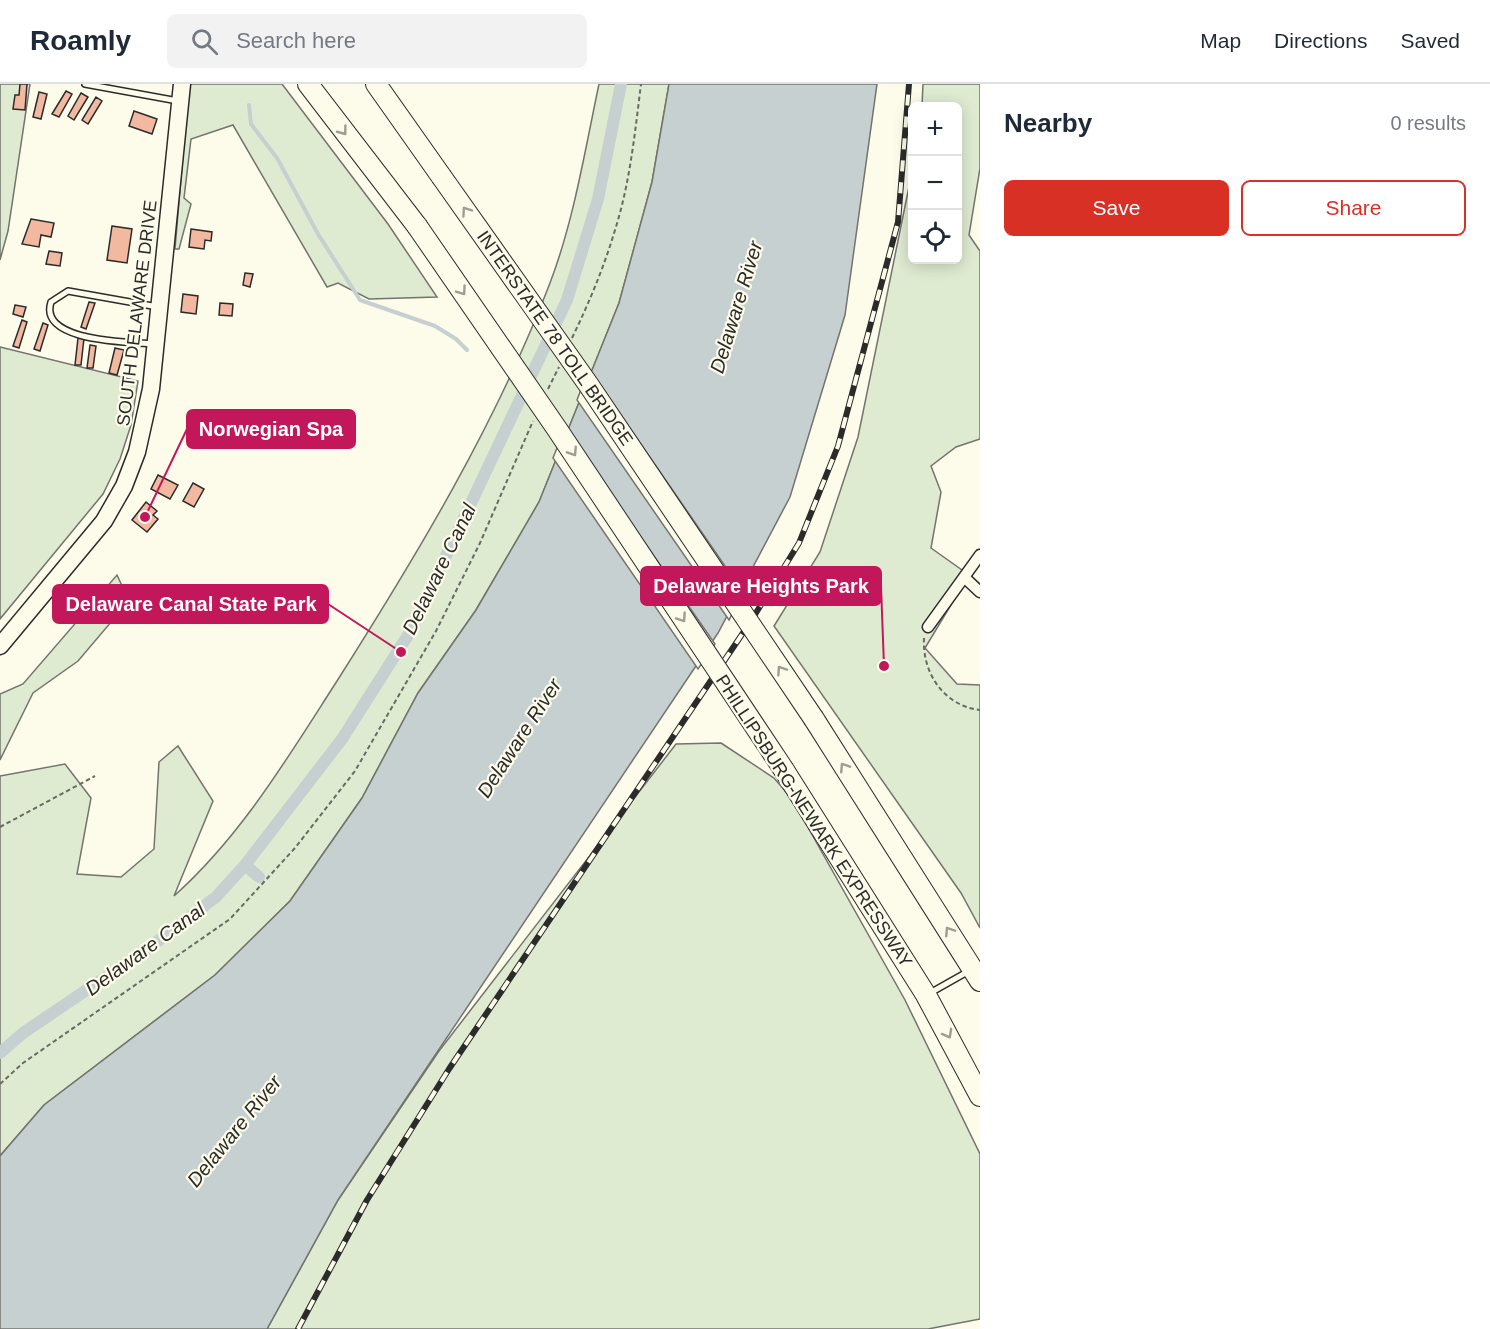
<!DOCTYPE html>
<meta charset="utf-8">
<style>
:root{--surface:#fff;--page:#f2f2f3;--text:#1f2937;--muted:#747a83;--line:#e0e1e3;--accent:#d93025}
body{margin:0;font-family:Arial,sans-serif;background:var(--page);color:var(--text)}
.controls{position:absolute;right:18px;top:18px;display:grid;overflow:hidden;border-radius:9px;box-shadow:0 3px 15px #0003}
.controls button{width:54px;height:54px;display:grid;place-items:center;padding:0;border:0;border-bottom:2px solid var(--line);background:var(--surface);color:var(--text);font:30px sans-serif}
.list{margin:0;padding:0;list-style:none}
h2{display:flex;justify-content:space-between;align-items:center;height:78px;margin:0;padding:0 24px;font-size:26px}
h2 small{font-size:20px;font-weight:400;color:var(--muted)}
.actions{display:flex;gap:12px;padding:18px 24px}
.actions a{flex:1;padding:14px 0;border:2px solid var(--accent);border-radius:9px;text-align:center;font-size:21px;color:var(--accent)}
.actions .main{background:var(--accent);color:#fff}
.icon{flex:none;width:33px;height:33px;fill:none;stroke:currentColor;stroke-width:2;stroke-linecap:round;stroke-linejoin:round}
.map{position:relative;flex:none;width:980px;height:1245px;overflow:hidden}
header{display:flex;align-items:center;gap:36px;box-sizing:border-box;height:84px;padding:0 30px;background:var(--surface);border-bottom:2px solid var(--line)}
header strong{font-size:28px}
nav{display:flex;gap:33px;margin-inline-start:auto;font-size:21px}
.search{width:420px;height:54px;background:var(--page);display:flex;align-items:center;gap:15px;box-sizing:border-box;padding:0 21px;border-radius:9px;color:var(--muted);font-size:22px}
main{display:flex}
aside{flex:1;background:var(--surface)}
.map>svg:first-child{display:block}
</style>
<header>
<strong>Roamly</strong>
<div class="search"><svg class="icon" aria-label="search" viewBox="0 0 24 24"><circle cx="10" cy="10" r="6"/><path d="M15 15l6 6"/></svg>Search here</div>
<nav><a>Map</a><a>Directions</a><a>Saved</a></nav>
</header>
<main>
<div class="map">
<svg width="980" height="1245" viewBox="0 0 980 1245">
<rect width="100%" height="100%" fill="#fdfbea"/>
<!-- green -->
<path fill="#deebd1" stroke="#74746e" stroke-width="1.5" d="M0 0H30L8 147 0 176Z
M189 0H282L388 140 437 213 369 215 338 199 327 203 233 41 191 55 184 114 191 120 179 165H175Z
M599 0H669L652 98 619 219 539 418 476 526 418 609 362 714 290 817 215 891 44 1021 0 1072V692L65 680 91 714 77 790 121 793 154 765 159 678 178 662 213 717 174 812C242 751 288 673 337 597 417 471 496 340 550 199 574 136 585 66 599 0Z
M923 0H980V84L969 151 980 167V355L956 363 931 382 941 408 931 464 969 491 925 564 957 600 980 601V844L961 809 774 542 820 468 858 353 912 88V176H958V22H922Z
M0 263 138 297 131 341 120 375 103 410 0 535Z
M117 491 129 517 78 577 33 609 0 676V610L23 600Z
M721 659 774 694 792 715 905 916 980 1070V1235L928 1245H267L338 1116 439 967 676 660Z"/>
<!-- water -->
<path fill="#c7d0d0" stroke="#74746e" stroke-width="1.5" d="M669 0H877L845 231 790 413 718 549 338 1116 267 1245H0V1072L44 1021 215 891 290 817 362 714 418 609 476 526 539 418 619 219 652 98Z"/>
<!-- pier -->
<path fill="#fdfbea" stroke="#74746e" stroke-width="1.5" d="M589 285 743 508 729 536 577 316Z
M565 344 715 560 698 585 553 374Z"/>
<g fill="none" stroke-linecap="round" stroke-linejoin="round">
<!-- stream -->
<path stroke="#c7d0d0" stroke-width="4" d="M249 21 251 40 277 74 318 150 360 216 435 242 456 255 467 266"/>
<!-- canal -->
<path stroke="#c7d0d0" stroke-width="12" d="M245 781 259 793
M0 969 23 949 150 863 216 813 245 781 342 655 410 548 567 216 598 115 621 0"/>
</g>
<!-- building -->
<path fill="#f2b8a0" stroke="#2b2b2b" stroke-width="1.5" d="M20 0H27L25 26 13 25 15 11H19Z
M66 7 72 10 59 33 52 30Z
M39 8 47 10 41 35 33 33Z
M81 9 88 13 74 36 68 32Z
M96 13 102 17 88 40 82 36Z
M134 27 157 35 152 50 129 42Z
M31 135 54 139 51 153 41 151 39 163 22 160Z
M112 142 132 145 127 179 107 176Z
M191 145 212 148 211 157 205 156 204 165 189 163Z
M49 167 62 169 60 182 46 180Z
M245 189 253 190 250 203 243 201Z
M183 210 198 212 196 230 181 228Z
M89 218 95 219 86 245 81 243Z
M220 219 233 220 232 232 219 231Z
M15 221 26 223 23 233 13 230Z
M22 236 27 238 19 264 13 262Z
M43 239 48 241 40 267 34 265Z
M78 254H84L81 281H75Z
M90 261 96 262 93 284H87Z
M115 264 124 266 117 291 109 289Z
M158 391 178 401 170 415 151 405Z
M193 399 204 405 194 423 183 417Z
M146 418 157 427 153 431 158 435 147 448 132 436Z"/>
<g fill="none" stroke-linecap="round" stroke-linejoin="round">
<defs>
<path id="service" d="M85 0 178 17
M154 260C129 258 38 258 51 218L68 207 158 223
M930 909 969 887"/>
<path id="minor" d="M964 493 980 508
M928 543 980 471"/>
<path id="trunk" d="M0 562 104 437 124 402 137 368 151 305 182 0"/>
<path id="motorway" d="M308 0 417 142
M376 0 441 92
M814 635 980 897
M784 686 926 911 980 1012"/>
</defs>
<!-- service casing -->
<use href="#service" stroke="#2b2b2b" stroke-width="8"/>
<!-- minor casing -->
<use href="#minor" stroke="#2b2b2b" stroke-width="13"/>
<!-- trunk casing -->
<use href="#trunk" stroke="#2b2b2b" stroke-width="19"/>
<!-- motorway casing -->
<use href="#motorway" stroke="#2b2b2b" stroke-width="22"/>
<!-- path -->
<path stroke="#6a6964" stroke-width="2" stroke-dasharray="4.5 3" stroke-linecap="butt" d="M572 254C589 219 604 183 615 146 630 99 635 48 641 0
M548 305 559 283
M924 554C922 589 944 622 980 626
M0 743 95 692
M0 1000 23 979 230 835 295 764 355 687 436 547 480 459 533 337"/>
<!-- service -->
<use href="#service" stroke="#fdfbea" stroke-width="5"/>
<!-- minor -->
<use href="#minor" stroke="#fdfbea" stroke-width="10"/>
<!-- trunk -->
<use href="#trunk" stroke="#fdfbea" stroke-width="16"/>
<!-- motorway -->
<use href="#motorway" stroke="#fdfbea" stroke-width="20"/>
<defs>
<path id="rail" d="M298 1245 367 1116 449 985 751 537 799 459 838 362 898 138 909 0"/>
</defs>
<!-- rail casing -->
<use href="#rail" stroke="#2b2b2b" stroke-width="6"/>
<!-- rail -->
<use href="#rail" stroke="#fdfbea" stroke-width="4" stroke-dasharray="11" stroke-linecap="butt"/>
<defs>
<path id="motorway-bridge" d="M441 92 588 300 814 635
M417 142 557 345 784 686"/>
</defs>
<!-- motorway-bridge casing -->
<use href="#motorway-bridge" stroke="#2b2b2b" stroke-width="22" stroke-linecap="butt"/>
<!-- motorway-bridge -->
<use href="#motorway-bridge" stroke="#fdfbea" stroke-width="20"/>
</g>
<!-- one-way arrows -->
<defs><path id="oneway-chevron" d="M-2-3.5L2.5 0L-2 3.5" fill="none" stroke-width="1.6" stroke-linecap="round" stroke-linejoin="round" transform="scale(1.5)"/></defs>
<g stroke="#9e9d94">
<use href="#oneway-chevron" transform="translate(343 47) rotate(53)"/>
<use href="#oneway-chevron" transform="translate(466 127) rotate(-125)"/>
<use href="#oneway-chevron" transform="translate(462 207) rotate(55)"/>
<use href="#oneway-chevron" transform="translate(573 368) rotate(57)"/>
<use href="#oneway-chevron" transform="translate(682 534) rotate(56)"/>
<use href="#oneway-chevron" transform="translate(781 586) rotate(-124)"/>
<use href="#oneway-chevron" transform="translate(844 683) rotate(-123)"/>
<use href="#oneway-chevron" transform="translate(949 847) rotate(-123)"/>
<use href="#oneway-chevron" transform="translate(948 950) rotate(61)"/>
</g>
<g text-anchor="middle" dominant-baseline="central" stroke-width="4.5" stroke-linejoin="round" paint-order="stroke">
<!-- street labels -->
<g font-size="18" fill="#2b2b2b" stroke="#fdfbea">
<text transform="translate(137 229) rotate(-83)">SOUTH DELAWARE DRIVE</text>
<text transform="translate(555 254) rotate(55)">INTERSTATE 78 TOLL BRIDGE</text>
<text transform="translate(814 737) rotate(57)">PHILLIPSBURG-NEWARK EXPRESSWAY</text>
</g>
<!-- water labels -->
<g font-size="20" font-style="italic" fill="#2b2b2b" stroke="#fdfbea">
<text transform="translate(736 223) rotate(-73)">Delaware River</text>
<text transform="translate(439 485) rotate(-64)">Delaware Canal</text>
<text transform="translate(519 654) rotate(-57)">Delaware River</text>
<text transform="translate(145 865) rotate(-36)">Delaware Canal</text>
<text transform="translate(234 1047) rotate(-51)">Delaware River</text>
</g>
</g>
<!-- callouts -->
<path fill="none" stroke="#c2185b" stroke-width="2" d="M145 433L187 345M884 582L881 502M401 568L328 520"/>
<g fill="#c2185b" stroke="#fdfbea" stroke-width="2">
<circle cx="145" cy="433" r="6"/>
<circle cx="884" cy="582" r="6"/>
<circle cx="401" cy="568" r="6"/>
</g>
<g fill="#c2185b" stroke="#c2185b" stroke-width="2">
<rect x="187" y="326" width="168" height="38" rx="6"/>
<rect x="641" y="483" width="240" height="38" rx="6"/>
<rect x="53" y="501" width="275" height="38" rx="6"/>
</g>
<g font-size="20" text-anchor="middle" font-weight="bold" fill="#fff">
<text x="271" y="352">Norwegian Spa</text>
<text x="761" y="509">Delaware Heights Park</text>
<text x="191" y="527">Delaware Canal State Park</text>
</g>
</svg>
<div class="controls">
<button>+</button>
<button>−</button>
<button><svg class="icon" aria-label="locate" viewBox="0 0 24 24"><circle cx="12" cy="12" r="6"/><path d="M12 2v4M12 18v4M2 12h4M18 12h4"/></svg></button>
</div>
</div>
<aside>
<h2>Nearby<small>0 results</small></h2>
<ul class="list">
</ul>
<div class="actions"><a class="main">Save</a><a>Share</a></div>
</aside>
</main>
